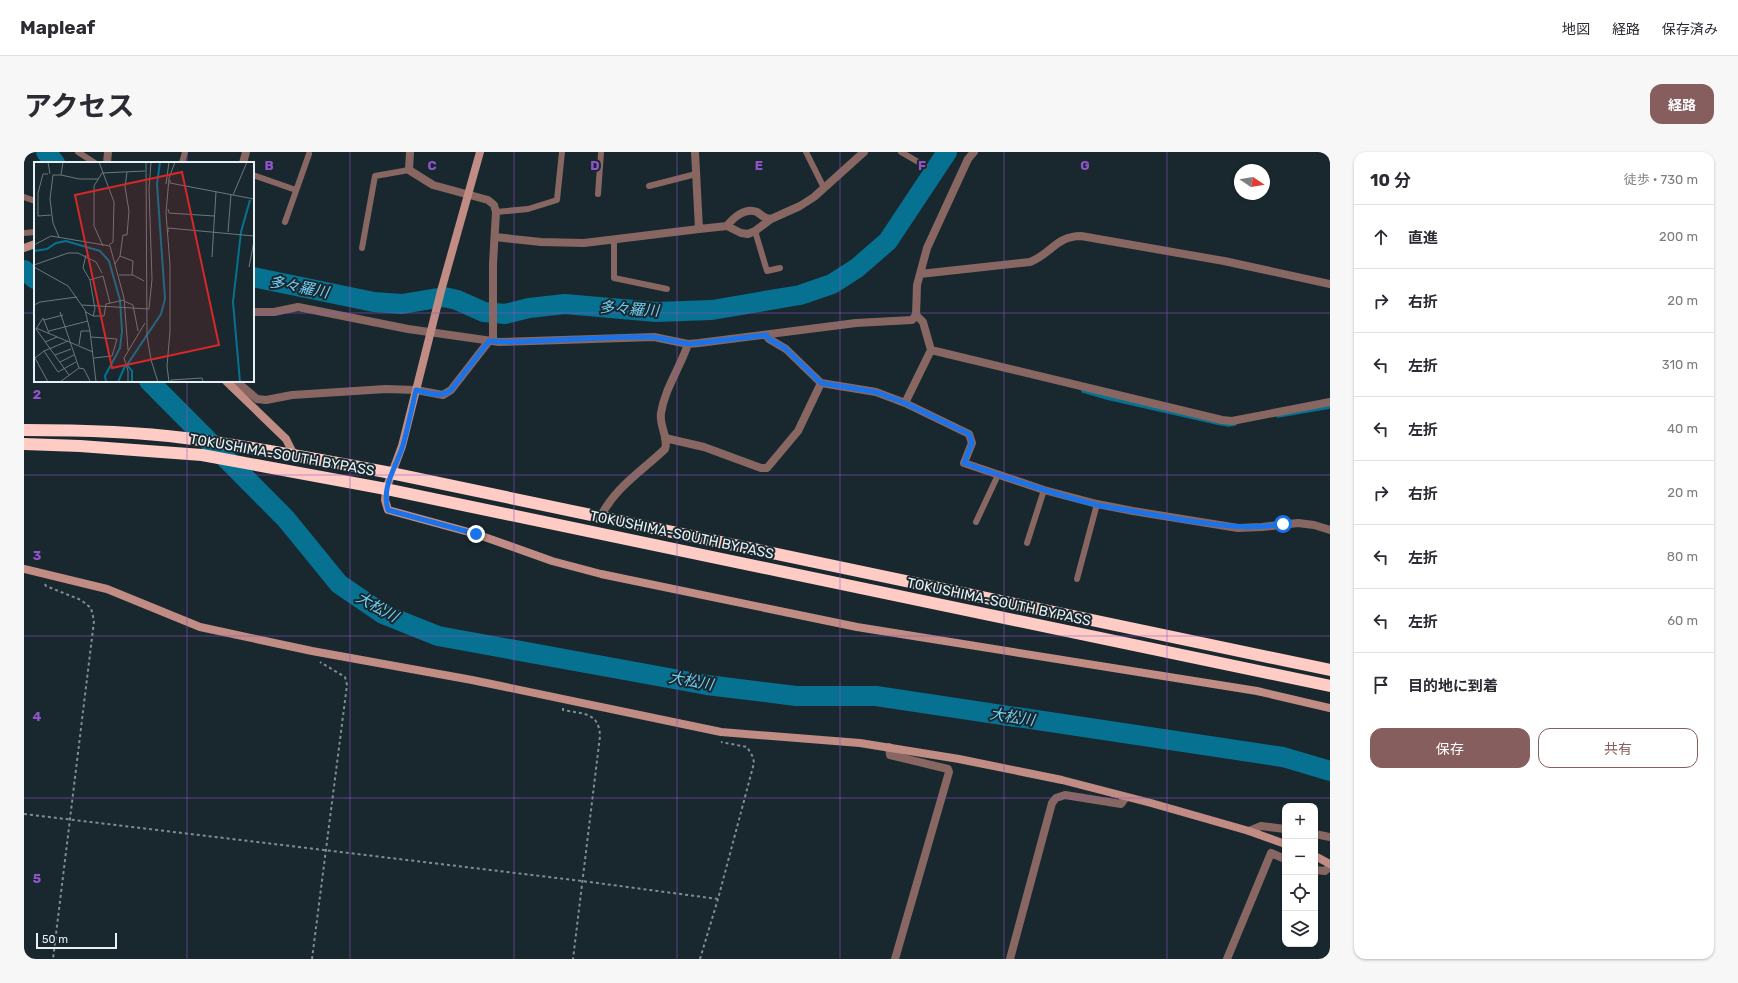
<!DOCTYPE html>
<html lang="ja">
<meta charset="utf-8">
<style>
:root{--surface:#fff;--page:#f7f7f7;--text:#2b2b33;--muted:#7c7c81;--line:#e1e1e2;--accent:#865e5d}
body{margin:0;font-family:Rubik,"Noto Sans JP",sans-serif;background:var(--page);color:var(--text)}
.controls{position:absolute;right:12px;bottom:12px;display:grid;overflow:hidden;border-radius:8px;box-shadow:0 1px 3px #0004}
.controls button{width:36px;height:36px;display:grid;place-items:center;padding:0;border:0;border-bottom:1px solid var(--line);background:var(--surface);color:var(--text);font:20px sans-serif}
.compass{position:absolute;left:1210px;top:12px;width:36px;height:36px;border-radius:50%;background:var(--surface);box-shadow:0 1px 3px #0004;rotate:102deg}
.scale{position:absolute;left:12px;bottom:10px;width:81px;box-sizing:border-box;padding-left:4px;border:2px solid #e7f1f5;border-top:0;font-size:11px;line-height:14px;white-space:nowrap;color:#e7f1f5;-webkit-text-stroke:3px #19282e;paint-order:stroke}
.stop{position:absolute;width:12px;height:12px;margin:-9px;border:3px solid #1a73e8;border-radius:50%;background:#fff}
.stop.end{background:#1a73e8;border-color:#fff;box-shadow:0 1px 4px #0008}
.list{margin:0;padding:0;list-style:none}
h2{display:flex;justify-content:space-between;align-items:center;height:52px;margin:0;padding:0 16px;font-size:17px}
h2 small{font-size:13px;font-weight:400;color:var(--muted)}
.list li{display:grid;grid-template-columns:26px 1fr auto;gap:12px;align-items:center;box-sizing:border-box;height:64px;padding:0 16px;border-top:1px solid var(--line)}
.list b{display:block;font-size:15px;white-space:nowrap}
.list em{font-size:13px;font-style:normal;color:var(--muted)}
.actions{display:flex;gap:8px;padding:12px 16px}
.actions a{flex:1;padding:9px 0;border:1px solid var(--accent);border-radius:12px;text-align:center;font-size:14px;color:var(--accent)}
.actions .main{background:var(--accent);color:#fff}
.icon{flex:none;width:22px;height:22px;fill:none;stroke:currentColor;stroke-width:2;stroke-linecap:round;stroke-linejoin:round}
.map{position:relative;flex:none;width:1306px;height:807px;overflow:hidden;border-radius:12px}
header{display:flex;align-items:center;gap:24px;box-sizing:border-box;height:56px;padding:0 20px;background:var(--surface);border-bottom:1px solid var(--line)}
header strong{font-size:19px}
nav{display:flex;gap:22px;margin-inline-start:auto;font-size:14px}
.intro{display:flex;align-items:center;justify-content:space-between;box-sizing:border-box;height:96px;padding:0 24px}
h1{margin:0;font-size:28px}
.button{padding:10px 18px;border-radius:12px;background:var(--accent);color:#fff;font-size:14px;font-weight:700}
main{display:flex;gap:24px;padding:0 24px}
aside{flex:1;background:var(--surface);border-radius:12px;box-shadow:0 1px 3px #0004}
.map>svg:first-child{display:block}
</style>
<header>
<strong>Mapleaf</strong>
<nav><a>地図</a><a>経路</a><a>保存済み</a></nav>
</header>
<div class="intro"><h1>アクセス</h1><a class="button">経路</a></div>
<main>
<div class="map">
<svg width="1306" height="807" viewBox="0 0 1306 807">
<rect width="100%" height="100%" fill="#19282e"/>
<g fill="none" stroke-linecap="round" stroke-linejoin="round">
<!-- stream -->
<path stroke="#067191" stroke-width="3.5" d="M1059 239 1083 246 1193 271 1205 273 1211 272
M1254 264 1306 255"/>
<!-- river -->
<path stroke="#067191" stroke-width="20" d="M22 0 31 11
M0 118 11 127
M229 125 350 150 378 152 420 145 433 148 460 160 481 162 505 156 541 152 632 160 688 158 776 143 808 132 833 116 864 89 923 0
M125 229 262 367 315 432 359 462 414 484 683 533 772 544H852L1259 605 1306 619"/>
<!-- path -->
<path stroke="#818d92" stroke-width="2" stroke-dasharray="3 3" stroke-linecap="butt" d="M21 432 22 434 57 448 67 456 70 469 29 807
M539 556V558C559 562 575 560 576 584L549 807
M0 662 558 729 694 747
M288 807 323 533 321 525 296 510
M676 807 694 747 730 611 729 605 723 595 697 590"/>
<!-- lane -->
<path stroke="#886762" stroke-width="6" d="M54 0 71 11
M782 0 800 36
M877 0 901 14
M158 11 161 0
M229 23 272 38
M625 34 672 22
M574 42 577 1
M0 45 11 49
M472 60 504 57 533 48 538 0
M261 70 285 2
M731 79 743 119 756 116
M0 81 11 80
M590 88V126L643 137
M338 96 351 24 385 18
M952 370 974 323
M1003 391 1020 338
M1053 427 1073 352"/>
<!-- street -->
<path stroke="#886762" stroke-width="8" d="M386 0 385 18 409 33 464 48 470 53 472 60 469 112V188
M83 11 84 0
M219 11 222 0
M703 74 717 81 724 82 731 79 747 67 776 54 790 45 840 0
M675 77 703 74C709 66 721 55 733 60 738 63 740 67 747 67
M471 85 517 90 560 91 675 77 671 0
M896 122 1006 110C1027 102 1032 84 1057 84L1200 109 1306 132
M229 160H250L274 155 384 177 475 190 630 185 664 192 675 191 832 171 888 168 892 163 893 133 903 96 944 7 950 0
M892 163 899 170 907 198 1198 268 1208 269 1306 250
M742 183 745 187 762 197 797 231 852 240 881 251 945 282 948 291 940 311 1020 338 1073 352 1109 359 1214 376 1238 375 1274 371 1290 373 1306 378
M207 234 211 232 219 235 233 247 242 248 268 243 362 237 392 238 419 243 427 238 465 189
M881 251 907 198
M641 286 680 295 737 316H743L774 279 797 231
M576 366C590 336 618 319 641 297 645 285 635 275 637 261 641 236 656 216 664 192
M865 595 866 603 924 617 925 620 871 807
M1225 679 1237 674 1261 677
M1291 682 1306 685
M1291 718 1301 719 1306 714
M986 807 1028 651 1032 646 1041 643 1097 652 1102 645
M1203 807 1247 701 1261 707"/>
<!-- secondary -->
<path stroke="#c08c84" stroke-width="8" d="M456 0 417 139 378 294 362 337 361 348 364 358 452 382 528 409 577 422 833 475 1233 539 1306 556
M0 96 11 92
M202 229 262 287 270 303
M0 417 83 437 176 475 288 499 448 528 697 580 836 591 935 607 1038 628 1127 651 1225 679 1261 692
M1291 704 1306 712"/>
<!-- highway -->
<path stroke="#feccc4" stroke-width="12" d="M0 278C54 278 107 279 161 286 230 295 299 308 367 321L1306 518
M0 292 56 294 178 303 362 337 1306 534"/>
</g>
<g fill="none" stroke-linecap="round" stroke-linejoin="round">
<!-- route -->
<path stroke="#1a73e8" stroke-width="5" d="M452 382 364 358C357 334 372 316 379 293 384 275 388 256 392 238 405 241 417 246 427 238L465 189 487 190 600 185H630L664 192 674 191 742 183 745 187 762 197 797 231 852 240 881 251 945 282 948 291 940 311C984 326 1028 342 1073 353 1100 358 1127 362 1154 367 1193 373 1220 378 1259 372"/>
</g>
<!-- grid -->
<path fill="none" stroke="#9153ca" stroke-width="1" stroke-opacity="0.55" d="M163 0V11M326 0V807M490 0V807M653 0V807M816 0V807M980 0V807M1143 0V807M0 161H11M229 161H1306M163 229V807M0 323H1306M0 484H1306M0 646H1306"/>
<g text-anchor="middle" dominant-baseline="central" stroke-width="4" stroke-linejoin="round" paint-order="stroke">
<!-- street labels -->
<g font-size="14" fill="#e7f1f5" stroke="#19282e">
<text transform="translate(258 303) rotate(10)">TOKUSHIMA-SOUTH BYPASS</text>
<text transform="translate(658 383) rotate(12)">TOKUSHIMA-SOUTH BYPASS</text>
<text transform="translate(975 450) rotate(12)">TOKUSHIMA-SOUTH BYPASS</text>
</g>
<!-- water labels -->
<g font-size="15" font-style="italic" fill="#73cef3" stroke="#19282e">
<text transform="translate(275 135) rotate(11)">多々羅川</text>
<text transform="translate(605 157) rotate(4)">多々羅川</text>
<text transform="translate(353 455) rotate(29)">大松川</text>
<text transform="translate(667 529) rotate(10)">大松川</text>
<text transform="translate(988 565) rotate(9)">大松川</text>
</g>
</g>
<!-- overview -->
<g transform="translate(10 10)">
<rect width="220" height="220" fill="#19282e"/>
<path fill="none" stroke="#067191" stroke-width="2" d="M0 89 13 87 22 81 32 79 66 89 75 99 86 138 88 169 86 186 71 214 72 220M84 220 91 204M98 220V209L93 203 127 152 131 137 123 22 126 0M206 220 199 140 207 70 216 38"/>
<path fill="none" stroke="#6b787e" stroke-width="1" d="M14 0 16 12M29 0 27 13 45 17H64M65 0 80 40 79 80 75 83M112 0 113 174 117 198 124 220M14 12H9L4 31V54L17 53M136 18V21L220 37M132 22 135 0M199 33 213 0M134 47 135 51 180 54M134 70V66L220 74M194 70 197 32M25 75 19 61 16 37 19 13H27M0 83 17 74 76 84 90 136 94 188M69 84 60 64V24L68 11 111 9M52 93 49 106 56 118M86 94 99 99 98 113M178 95 182 30M81 102 86 94 89 73H93L95 49 91 25 93 10M0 103 34 91H44L62 100 68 111M0 105 34 124 51 148 56 169 62 220M215 105 220 79M85 113H99L110 119M90 139 99 143 104 169M0 143 6 140 43 135M48 143 115 147 118 117 115 27 117 0M26 150 45 206 50 207 56 219M52 150 59 154 61 147 56 118 69 114 76 141M59 154H70L72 142 90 138M10 158 29 153M2 166 59 190M15 169 54 159M15 171 9 156 2 167 35 213M57 175 83 177 78 194 60 196M11 180 23 175M45 183 47 169H56M10 189 24 210 42 200M21 193 37 187M26 200 40 193M14 220 1 196 10 189 34 179M26 220 45 206M94 220V209L90 196 111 161M135 220 133 204 136 169V103L132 51 135 16 141 0M137 220V218L168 216 169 220"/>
<path fill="#d62828" fill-opacity="0.15" stroke="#d62828" stroke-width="2" d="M148 10 185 183 78 206 41 33Z"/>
<rect width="220" height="220" fill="none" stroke="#e7f1f5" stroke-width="2"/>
</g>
<g font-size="13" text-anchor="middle" font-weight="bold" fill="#9153ca" stroke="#19282e" stroke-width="4" stroke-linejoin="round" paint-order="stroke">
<text x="245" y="18">B</text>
<text x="408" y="18">C</text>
<text x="571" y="18">D</text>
<text x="735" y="18">E</text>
<text x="898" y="18">F</text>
<text x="1061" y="18">G</text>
<text x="13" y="247">2</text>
<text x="13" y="408">3</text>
<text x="13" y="569">4</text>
<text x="13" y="731">5</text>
</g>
</svg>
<div class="controls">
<button>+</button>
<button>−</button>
<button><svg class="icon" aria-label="locate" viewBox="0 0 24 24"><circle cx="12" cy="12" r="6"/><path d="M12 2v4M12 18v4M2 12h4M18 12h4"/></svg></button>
<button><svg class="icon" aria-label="layers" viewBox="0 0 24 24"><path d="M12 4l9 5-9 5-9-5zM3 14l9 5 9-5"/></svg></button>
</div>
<svg class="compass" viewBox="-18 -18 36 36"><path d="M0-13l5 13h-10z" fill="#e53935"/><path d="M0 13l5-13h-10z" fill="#7c7c81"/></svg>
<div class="scale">50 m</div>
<div class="stop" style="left:1259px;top:372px"></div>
<div class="stop end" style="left:452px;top:382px"></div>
</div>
<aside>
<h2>10 分<small>徒歩 · 730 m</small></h2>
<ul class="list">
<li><svg class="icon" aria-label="ahead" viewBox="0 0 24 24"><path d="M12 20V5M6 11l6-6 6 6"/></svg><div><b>直進</b></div><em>200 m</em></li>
<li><svg class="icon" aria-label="right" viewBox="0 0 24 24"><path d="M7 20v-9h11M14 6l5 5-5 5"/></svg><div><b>右折</b></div><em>20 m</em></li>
<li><svg class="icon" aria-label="left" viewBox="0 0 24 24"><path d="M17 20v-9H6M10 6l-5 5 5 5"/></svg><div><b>左折</b></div><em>310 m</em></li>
<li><svg class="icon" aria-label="left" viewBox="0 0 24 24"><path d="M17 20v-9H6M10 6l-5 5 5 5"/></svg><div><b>左折</b></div><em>40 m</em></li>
<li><svg class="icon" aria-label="right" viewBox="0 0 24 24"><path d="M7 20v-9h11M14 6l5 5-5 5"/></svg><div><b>右折</b></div><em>20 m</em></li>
<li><svg class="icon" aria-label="left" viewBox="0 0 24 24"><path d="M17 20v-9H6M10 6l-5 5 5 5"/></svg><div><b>左折</b></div><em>80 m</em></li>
<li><svg class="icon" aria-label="left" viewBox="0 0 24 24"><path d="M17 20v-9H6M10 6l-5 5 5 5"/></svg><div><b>左折</b></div><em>60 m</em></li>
<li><svg class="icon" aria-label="arrive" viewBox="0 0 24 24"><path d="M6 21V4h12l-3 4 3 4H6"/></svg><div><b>目的地に到着</b></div></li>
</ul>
<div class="actions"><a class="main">保存</a><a>共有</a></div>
</aside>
</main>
